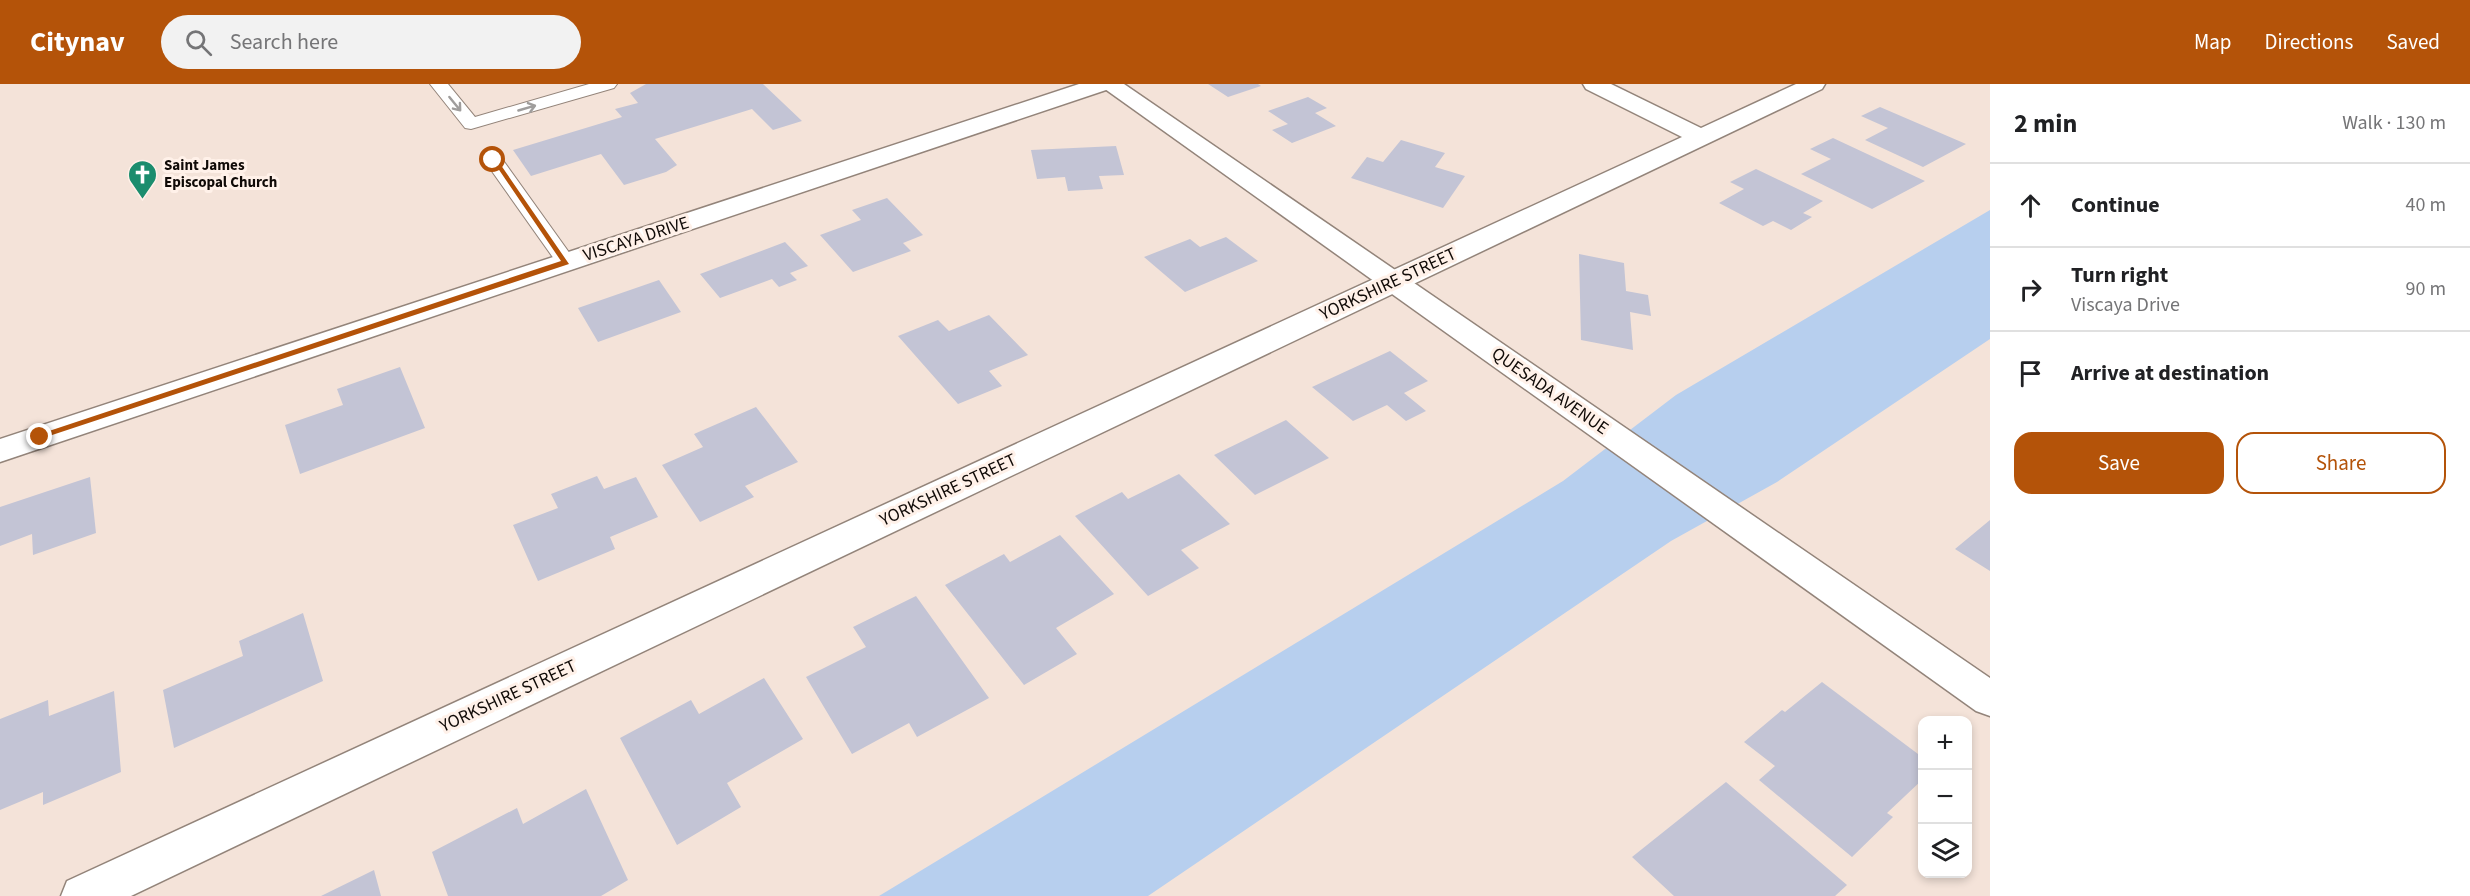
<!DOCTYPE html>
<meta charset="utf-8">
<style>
:root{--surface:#fff;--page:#f2f2f2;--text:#202124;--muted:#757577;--line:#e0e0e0;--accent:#b45309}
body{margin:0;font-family:"Source Sans 3",sans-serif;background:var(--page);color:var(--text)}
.controls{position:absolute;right:18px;bottom:18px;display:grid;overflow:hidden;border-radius:12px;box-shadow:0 3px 9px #0003}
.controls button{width:54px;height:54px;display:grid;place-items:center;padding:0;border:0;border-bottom:2px solid var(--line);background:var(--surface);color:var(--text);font:30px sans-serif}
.stop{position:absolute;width:18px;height:18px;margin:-14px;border:4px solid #b45309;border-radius:50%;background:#fff}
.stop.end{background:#b45309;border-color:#fff;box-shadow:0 2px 6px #0008}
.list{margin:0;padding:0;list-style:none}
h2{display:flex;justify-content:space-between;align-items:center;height:78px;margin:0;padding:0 24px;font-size:26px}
h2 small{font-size:20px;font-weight:400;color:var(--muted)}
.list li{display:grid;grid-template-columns:39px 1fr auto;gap:18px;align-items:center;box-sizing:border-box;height:84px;padding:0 24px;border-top:2px solid var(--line)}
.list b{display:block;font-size:22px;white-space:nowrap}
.list p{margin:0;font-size:20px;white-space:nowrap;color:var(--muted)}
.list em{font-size:20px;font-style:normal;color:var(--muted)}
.actions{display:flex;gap:12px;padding:18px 24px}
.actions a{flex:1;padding:14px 0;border:2px solid var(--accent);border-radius:18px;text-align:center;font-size:21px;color:var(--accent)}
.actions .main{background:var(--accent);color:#fff}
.icon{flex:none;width:33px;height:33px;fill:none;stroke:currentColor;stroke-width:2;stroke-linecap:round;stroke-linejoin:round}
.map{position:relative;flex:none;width:1990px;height:812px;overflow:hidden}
header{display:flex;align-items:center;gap:36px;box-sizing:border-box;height:84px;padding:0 30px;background:var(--accent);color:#fff}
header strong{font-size:28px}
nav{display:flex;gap:33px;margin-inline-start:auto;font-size:21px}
.search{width:420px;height:54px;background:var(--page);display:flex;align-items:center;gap:15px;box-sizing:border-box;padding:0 21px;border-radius:33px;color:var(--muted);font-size:22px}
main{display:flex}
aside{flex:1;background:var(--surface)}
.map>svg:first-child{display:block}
</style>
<header>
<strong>Citynav</strong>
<div class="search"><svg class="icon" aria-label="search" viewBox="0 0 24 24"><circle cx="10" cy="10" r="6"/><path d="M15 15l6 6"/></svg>Search here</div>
<nav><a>Map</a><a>Directions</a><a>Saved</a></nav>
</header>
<main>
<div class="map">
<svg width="1990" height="812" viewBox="0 0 1990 812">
<rect width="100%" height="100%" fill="#f4e3d9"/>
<!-- water -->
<path fill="#b7cfee" d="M1990 126V255L1777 398 1671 457 1148 812H879L1563 397 1676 311Z"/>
<!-- building -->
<path fill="#c3c4d5" d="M646 0H763L802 37 773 46 752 25 655 55 677 81 666 88 624 101 601 70 531 92 513 66 622 33 615 25 638 19 630 9Z
M1208 0H1258L1261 2 1228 13Z
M1308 13 1327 24 1315 29 1336 42 1292 59 1272 46 1288 40 1268 27Z
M1880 23 1966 60 1923 83 1865 56 1888 44 1861 32Z
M1833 54 1925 97 1872 125 1801 90 1831 75 1810 65Z
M1401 56 1445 69 1435 83 1465 92 1443 124 1351 94 1367 73 1383 78Z
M1116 62 1124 91 1099 92 1103 105 1068 107 1065 93 1037 95 1031 66Z
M1756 85 1823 117 1803 129 1812 133 1791 146 1773 137 1763 142 1719 119 1744 105 1730 98Z
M887 114 923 151 903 159 911 167 853 188 820 151 861 136 852 126Z
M1226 153 1258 177 1185 208 1144 173 1190 155 1200 163Z
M785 158 808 182 790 189 797 196 779 203 772 195 720 214 700 190Z
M1579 170 1624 179 1626 207 1648 211 1651 232 1630 228 1633 266 1581 256Z
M659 196 681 228 598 258 578 224Z
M989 231 1028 271 989 287 1002 302 958 320 898 252 938 236 949 247Z
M1390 267 1428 297 1404 309 1426 327 1406 337 1387 321 1353 337 1312 303Z
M400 283 425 344 300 390 285 341 343 321 337 305Z
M756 323 798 378 745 402 754 413 700 438 662 381 703 363 694 350Z
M1286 336 1329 374 1255 411 1214 371Z
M1179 390 1230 440 1181 466 1199 484 1148 512 1075 432 1122 408 1128 415Z
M597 392 604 405 636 393 658 433 610 453 615 465 538 497 513 441 558 424 551 410Z
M90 393 96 449 33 471 32 450 0 462V423Z
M1990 436V487L1955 465Z
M1060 451 1114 510 1056 544 1077 570 1024 601 945 501 1004 470 1010 478Z
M916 512 989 614 917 653 909 639 852 670 806 593 866 563 853 543Z
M303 529 323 597 174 664 163 606 243 572 239 557Z
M764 594 803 655 727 699 741 723 677 761 620 654 691 616 699 630Z
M1822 598 1922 673V696L1887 729 1893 733 1852 773 1759 696 1775 682 1744 658 1782 626 1785 628Z
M114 607 121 688 43 721V708L0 726V635L48 616 49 632Z
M1726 698 1847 801 1835 812H1674L1632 773Z
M586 705 628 796 601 812H448L432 768 517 724 523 740Z
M374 786 381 812H321Z"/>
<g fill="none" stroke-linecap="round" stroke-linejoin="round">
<defs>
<path id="lane" d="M430 0H448L475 33 589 0H617L614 4 471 45 465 44Z
M493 70 500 72 573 174 576 178 573 182H559L484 76Z"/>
<path id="street" d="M1079 0H1112L1109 5 0 378V355Z
M1583 0H1611L1701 44 1796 0H1825L1822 5 131 812H61L67 797 1682 53 1586 5Z"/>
<path id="secondary" d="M1098 0H1124L1990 594V632L1976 627Z"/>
</defs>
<!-- lane casing -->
<use href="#lane" stroke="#93847a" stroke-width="2"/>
<!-- street casing -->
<use href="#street" stroke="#93847a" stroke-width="3"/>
<!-- secondary casing -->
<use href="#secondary" stroke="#93847a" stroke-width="3"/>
<!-- lane -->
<use href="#lane" fill="#fff" fill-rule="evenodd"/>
<!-- street -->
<use href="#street" fill="#fff" fill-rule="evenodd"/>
<!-- secondary -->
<use href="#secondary" fill="#fff" fill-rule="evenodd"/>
</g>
<!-- one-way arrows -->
<defs><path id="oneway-shaft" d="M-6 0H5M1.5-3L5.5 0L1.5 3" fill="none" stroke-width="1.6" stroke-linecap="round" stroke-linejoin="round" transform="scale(1.5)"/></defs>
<g stroke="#9f9d9c">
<use href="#oneway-shaft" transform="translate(455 20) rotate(51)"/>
<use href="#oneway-shaft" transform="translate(527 24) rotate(-16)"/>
</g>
<!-- route -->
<path fill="#b45309" d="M491 74H496L569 180 37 356V351L561 177Z"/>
<!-- icons -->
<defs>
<symbol id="church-pin" viewBox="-11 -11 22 30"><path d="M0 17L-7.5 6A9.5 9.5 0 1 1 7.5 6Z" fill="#1b8d6e" stroke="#fff1e9"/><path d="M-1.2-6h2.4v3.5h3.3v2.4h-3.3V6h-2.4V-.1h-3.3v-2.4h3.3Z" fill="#fff"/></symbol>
</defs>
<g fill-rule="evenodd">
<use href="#church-pin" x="126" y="74" width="33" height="45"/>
</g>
<g text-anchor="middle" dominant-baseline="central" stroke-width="6" stroke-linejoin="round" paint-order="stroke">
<!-- far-poi labels -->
<g font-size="15" font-weight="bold" fill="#100a07" stroke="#fff1e9" text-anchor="start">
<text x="164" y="81">Saint James<tspan x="164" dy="17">Episcopal Church</tspan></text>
</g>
<!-- street labels -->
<g font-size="18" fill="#100a07" stroke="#fff1e9">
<text transform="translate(636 155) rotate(-18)">VISCAYA DRIVE</text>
<text transform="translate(1388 200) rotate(-25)">YORKSHIRE STREET</text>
<text transform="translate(1550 307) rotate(35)">QUESADA AVENUE</text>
<text transform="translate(948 406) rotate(-25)">YORKSHIRE STREET</text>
<text transform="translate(508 612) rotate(-25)">YORKSHIRE STREET</text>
</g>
</g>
</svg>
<div class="controls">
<button>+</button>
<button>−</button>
<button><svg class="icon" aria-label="layers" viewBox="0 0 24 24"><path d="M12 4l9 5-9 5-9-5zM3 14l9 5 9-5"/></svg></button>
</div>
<div class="stop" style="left:493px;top:76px"></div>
<div class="stop end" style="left:40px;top:353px"></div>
</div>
<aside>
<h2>2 min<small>Walk · 130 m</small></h2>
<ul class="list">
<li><svg class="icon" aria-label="ahead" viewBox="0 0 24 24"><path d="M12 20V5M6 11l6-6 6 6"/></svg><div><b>Continue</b></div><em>40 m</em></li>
<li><svg class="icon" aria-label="right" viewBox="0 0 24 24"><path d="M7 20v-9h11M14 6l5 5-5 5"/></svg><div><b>Turn right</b><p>Viscaya Drive</p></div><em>90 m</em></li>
<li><svg class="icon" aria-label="arrive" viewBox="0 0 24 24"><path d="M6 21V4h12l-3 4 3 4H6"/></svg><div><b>Arrive at destination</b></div></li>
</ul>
<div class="actions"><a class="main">Save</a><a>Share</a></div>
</aside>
</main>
